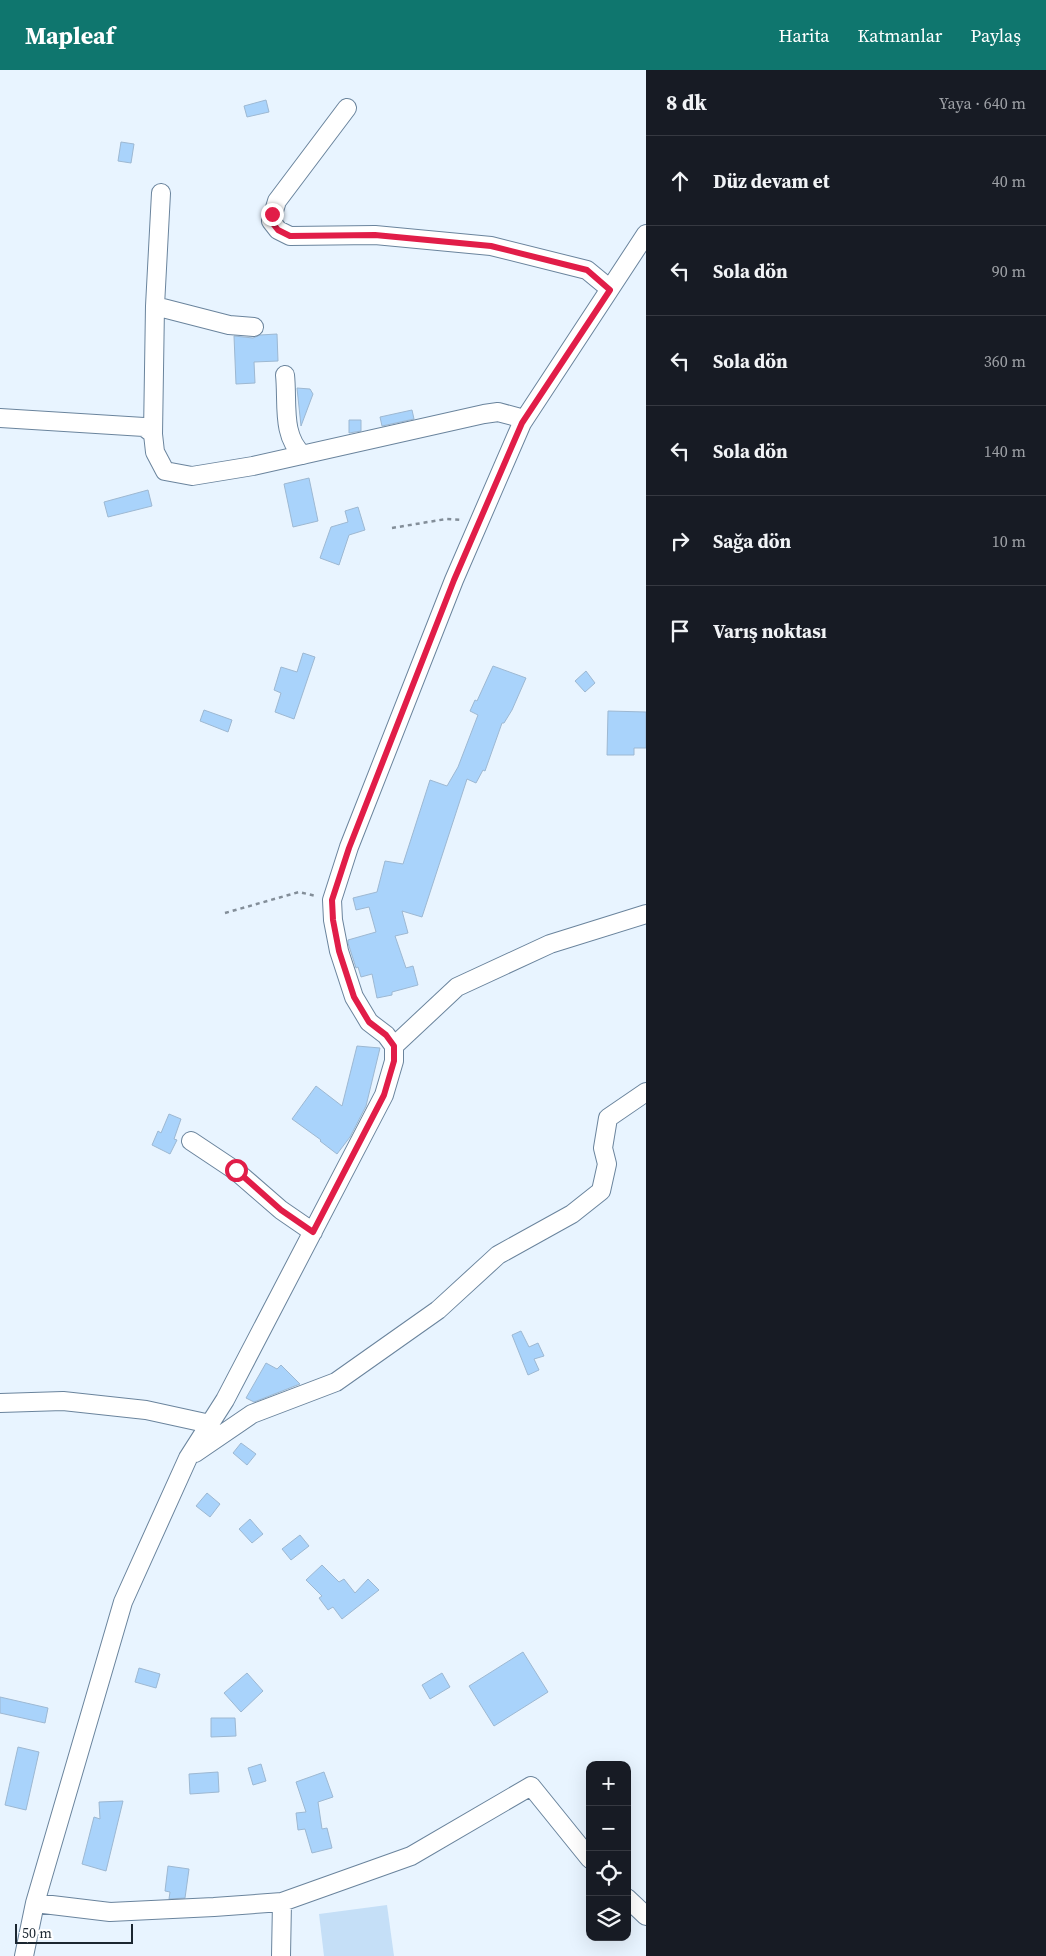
<!DOCTYPE html>
<html lang="tr">
<meta charset="utf-8">
<style>
:root{--surface:#171b24;--page:#242831;--text:#f1f3f6;--muted:#9ea1a6;--line:#363941;--accent:#0f766e}
body{margin:0;font-family:"Source Serif 4",serif;background:var(--page);color:var(--text)}
.controls{position:absolute;right:15px;bottom:15px;display:grid;overflow:hidden;border-radius:10px;box-shadow:0 5px 20px #0002}
.controls button{width:45px;height:45px;display:grid;place-items:center;padding:0;border:0;border-bottom:1px solid var(--line);background:var(--surface);color:var(--text);font:25px sans-serif}
.scale{position:absolute;left:15px;bottom:12px;width:118px;box-sizing:border-box;padding-left:5px;border:2px solid #1b2630;border-top:0;font-size:14px;line-height:18px;white-space:nowrap;color:#1b2630;-webkit-text-stroke:4px #fff;paint-order:stroke}
.stop{position:absolute;width:15px;height:15px;margin:-11px;border:4px solid #e11d48;border-radius:50%;background:#fff}
.stop.end{background:#e11d48;border-color:#fff;box-shadow:0 1px 5px #0008}
.list{margin:0;padding:0;list-style:none}
h2{display:flex;justify-content:space-between;align-items:center;height:65px;margin:0;padding:0 20px;font-size:21px}
h2 small{font-size:16px;font-weight:400;color:var(--muted)}
.list li{display:grid;grid-template-columns:32px 1fr auto;gap:15px;align-items:center;box-sizing:border-box;height:90px;padding:0 20px;border-top:1px solid var(--line)}
.list b{display:block;font-size:19px;white-space:nowrap}
.list em{font-size:16px;font-style:normal;color:var(--muted)}
.icon{flex:none;width:28px;height:28px;fill:none;stroke:currentColor;stroke-width:2;stroke-linecap:round;stroke-linejoin:round}
.map{position:relative;flex:none;width:646px;height:1886px;overflow:hidden}
header{display:flex;align-items:center;gap:30px;box-sizing:border-box;height:70px;padding:0 25px;background:var(--accent);color:#fff}
header strong{font-size:24px}
nav{display:flex;gap:28px;margin-inline-start:auto;font-size:18px}
main{display:flex}
aside{flex:1;background:var(--surface)}
.map>svg:first-child{display:block}
</style>
<header>
<strong>Mapleaf</strong>
<nav><a>Harita</a><a>Katmanlar</a><a>Paylaş</a></nav>
</header>
<main>
<div class="map">
<svg width="646" height="1886" viewBox="0 0 646 1886">
<rect width="100%" height="100%" fill="#e8f4ff"/>
<!-- green -->
<path fill="#c5dff7" d="M387 1835 394 1886H324L319 1844Z"/>
<!-- building -->
<path fill="#a9d3fb" stroke="#9db8d2" d="M266 30 269 42 247 47 244 36Z
M121 72 134 74 131 93 118 91Z
M277 264 278 291 254 292 255 313 236 314 234 266 253 268 260 265Z
M297 318 310 319 313 324 301 356Z
M412 340 414 349 382 356 380 347Z
M349 350H361V361L349 363Z
M309 408 318 451 293 457 284 414Z
M148 420 152 436 108 447 104 432Z
M358 437 365 460 349 465 339 495 320 488 331 457 348 452 345 441Z
M303 583 315 587 294 649 275 642 281 623 274 620 281 597 297 602Z
M493 596 526 608 512 640 504 653H502L485 701 483 700 476 713 467 709 422 847 402 841 408 863 395 866 406 898 413 896 418 915 392 922V925L377 928 372 904 361 907 358 897 356 898 348 873V870L376 862 369 837 356 840 353 828 377 822 385 791 403 794 430 710 447 716 458 697 478 645 470 641 475 630 477 631Z
M586 601 595 613 585 622 575 611Z
M204 640 232 650 228 662 200 651Z
M608 641 646 642V678H634V685H607Z
M357 976 380 978 366 1036 350 1067 337 1084 320 1071 321 1070 292 1049 316 1016 342 1036Z
M169 1044 181 1049 174 1069 177 1070 170 1084 152 1075 158 1061 161 1063Z
M521 1261 529 1277 538 1273 544 1286 534 1289 539 1300 528 1305 512 1265Z
M266 1293 277 1299 281 1295 300 1314 254 1332 246 1328Z
M241 1373 256 1384 247 1395 233 1383Z
M207 1423 220 1434 210 1447 196 1436Z
M250 1449 263 1464 252 1473 239 1459Z
M300 1465 309 1476 291 1490 282 1479Z
M322 1495 339 1512 344 1509 355 1523 368 1509 379 1520 342 1549 333 1537 328 1540 319 1528 322 1526 306 1510Z
M523 1582 548 1622 494 1656 469 1616Z
M139 1598 160 1604 156 1618 135 1612Z
M247 1603 263 1621 241 1642 224 1623Z
M442 1603 450 1617 430 1629 422 1615Z
M0 1627 48 1638 45 1653 0 1643Z
M211 1648H235L236 1666 211 1667Z
M18 1677 39 1682 26 1740 5 1735Z
M261 1694 266 1711 253 1715 248 1698Z
M218 1702 219 1722 190 1724 189 1704Z
M324 1702 333 1727 318 1732 322 1759 327 1758 332 1778 312 1783 305 1759 298 1760 296 1743 306 1742 296 1712Z
M123 1731 106 1801 82 1794 94 1747 100 1749 99 1732Z
M168 1796 189 1799 185 1828 169 1829 170 1822 165 1821Z"/>
<g fill="none" stroke-linecap="round" stroke-linejoin="round">
<defs>
<path id="minor" d="M347 38 277 131 271 151 278 160 290 166 375 165 491 176 587 200 610 219
M155 236 229 255 254 257
M285 305C288 332 281 366 303 385
M0 348 144 357 153 364 155 382 165 401 192 406 253 396 484 344 498 342 524 349
M153 364 155 236 161 123
M394 976 457 917 550 874 646 844
M191 1071 236 1101 281 1140 313 1162
M0 1333 63 1331 146 1340 210 1354
M195 1383 252 1344 336 1312 438 1240 498 1185 572 1144 601 1121 607 1094 603 1078 608 1048 646 1022
M627 1828 646 1846
M35 1833 110 1842 214 1837 282 1832 411 1786 531 1716 590 1789
M24 1886 35 1833 123 1532 188 1388 225 1330 384 1025 394 991V976L386 965 369 952 354 927 339 881 333 850 332 830 349 777 454 510 522 353 646 164
M281 1886 282 1832"/>
</defs>
<!-- minor casing -->
<use href="#minor" stroke="#6a849d" stroke-width="20"/>
<!-- path -->
<path stroke="#838e99" stroke-width="2.5" stroke-dasharray="4 4" stroke-linecap="butt" d="M392 458 446 449 463 450
M225 843 299 822 316 826"/>
<!-- minor -->
<use href="#minor" stroke="#fff" stroke-width="18"/>
</g>
<g fill="none" stroke-linecap="round" stroke-linejoin="round">
<!-- route -->
<path stroke="#e11d48" stroke-width="6" d="M236 1100 281 1140 313 1162 384 1025 394 991V976L386 965 369 952 354 927 339 881 333 850 332 830 349 778 454 510 522 353 610 220 587 200 491 176 375 165 290 166 278 160 271 151 272 144"/>
</g>
</svg>
<div class="controls">
<button>+</button>
<button>−</button>
<button><svg class="icon" aria-label="locate" viewBox="0 0 24 24"><circle cx="12" cy="12" r="6"/><path d="M12 2v4M12 18v4M2 12h4M18 12h4"/></svg></button>
<button><svg class="icon" aria-label="layers" viewBox="0 0 24 24"><path d="M12 4l9 5-9 5-9-5zM3 14l9 5 9-5"/></svg></button>
</div>
<div class="scale">50 m</div>
<div class="stop" style="left:236px;top:1100px"></div>
<div class="stop end" style="left:272px;top:144px"></div>
</div>
<aside>
<h2>8 dk<small>Yaya · 640 m</small></h2>
<ul class="list">
<li><svg class="icon" aria-label="ahead" viewBox="0 0 24 24"><path d="M12 20V5M6 11l6-6 6 6"/></svg><div><b>Düz devam et</b></div><em>40 m</em></li>
<li><svg class="icon" aria-label="left" viewBox="0 0 24 24"><path d="M17 20v-9H6M10 6l-5 5 5 5"/></svg><div><b>Sola dön</b></div><em>90 m</em></li>
<li><svg class="icon" aria-label="left" viewBox="0 0 24 24"><path d="M17 20v-9H6M10 6l-5 5 5 5"/></svg><div><b>Sola dön</b></div><em>360 m</em></li>
<li><svg class="icon" aria-label="left" viewBox="0 0 24 24"><path d="M17 20v-9H6M10 6l-5 5 5 5"/></svg><div><b>Sola dön</b></div><em>140 m</em></li>
<li><svg class="icon" aria-label="right" viewBox="0 0 24 24"><path d="M7 20v-9h11M14 6l5 5-5 5"/></svg><div><b>Sağa dön</b></div><em>10 m</em></li>
<li><svg class="icon" aria-label="arrive" viewBox="0 0 24 24"><path d="M6 21V4h12l-3 4 3 4H6"/></svg><div><b>Varış noktası</b></div></li>
</ul>
</aside>
</main>
